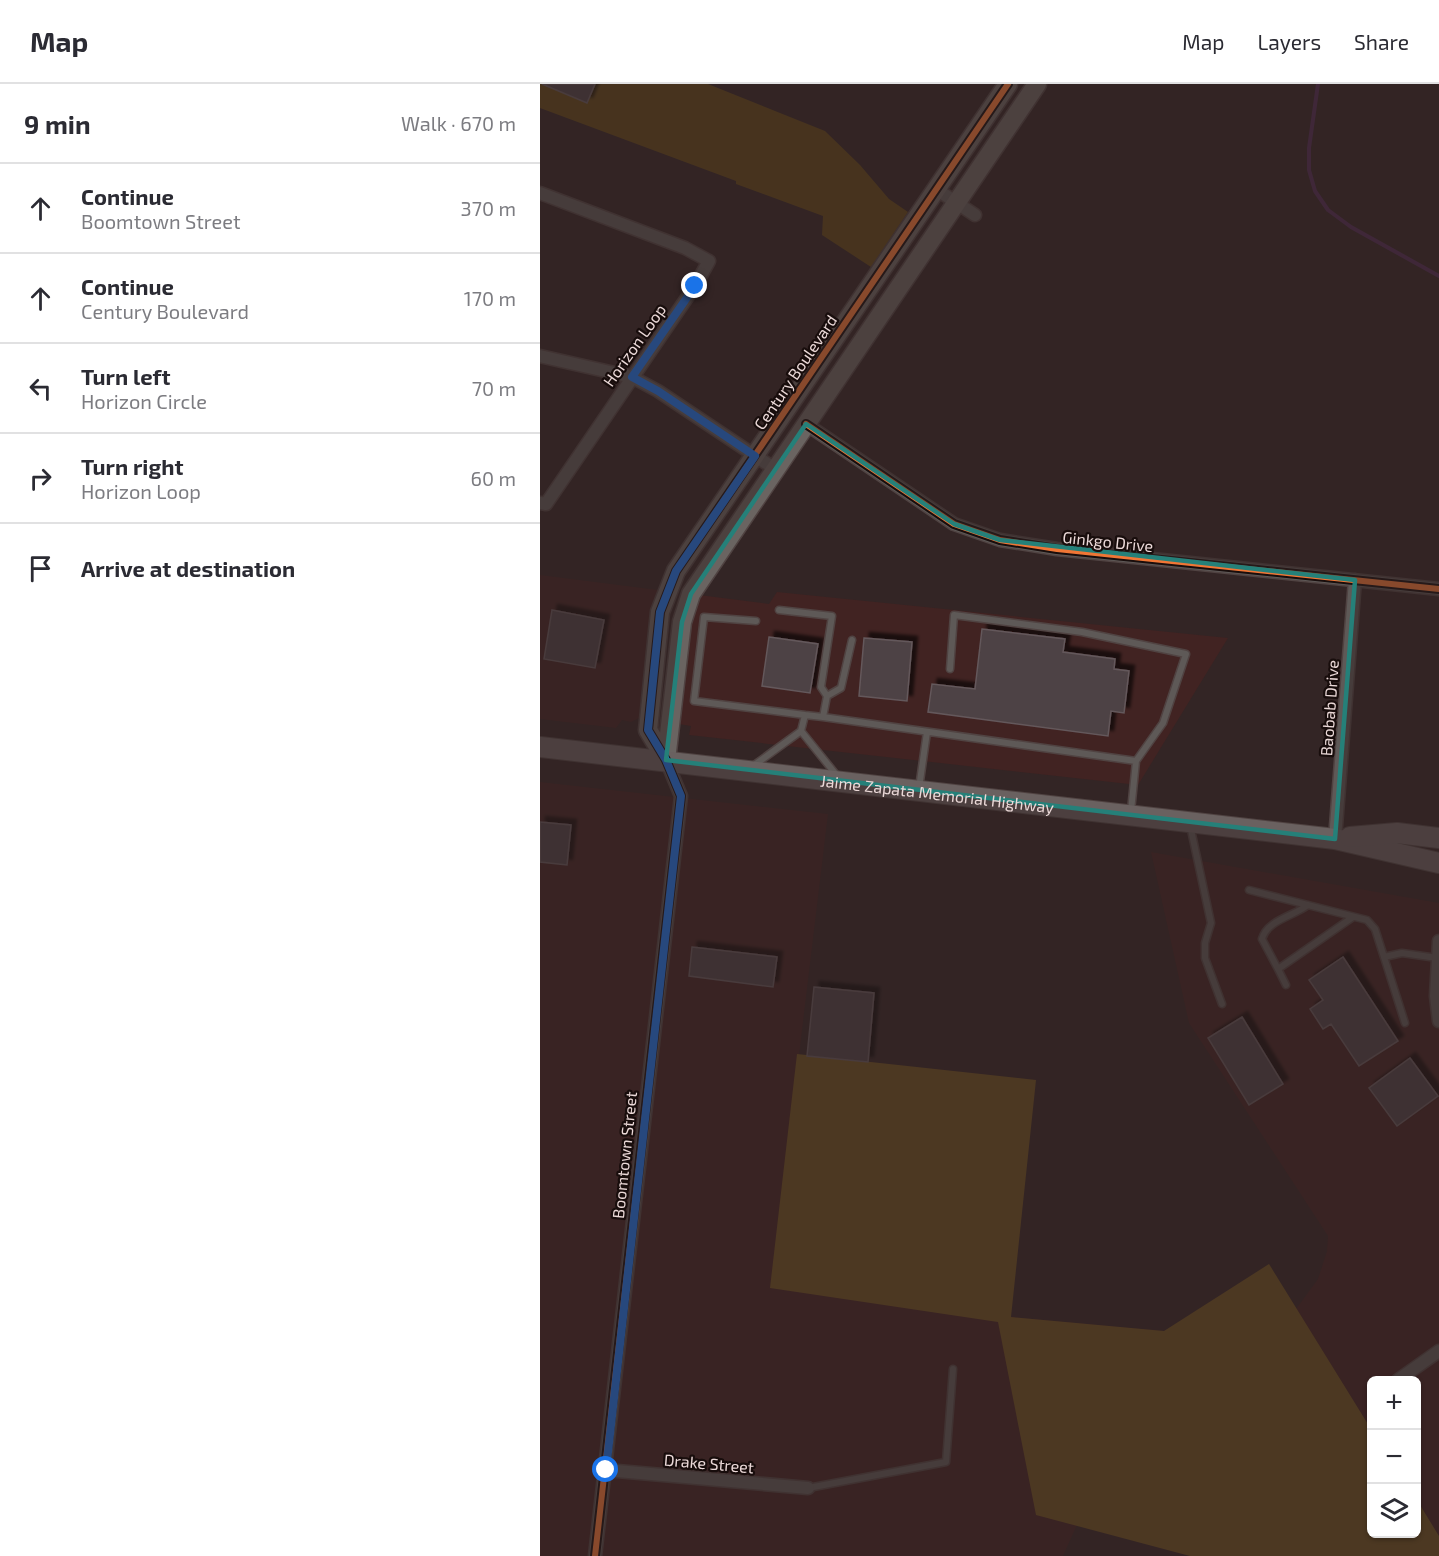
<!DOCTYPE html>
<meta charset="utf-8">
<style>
:root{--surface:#fff;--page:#f2f2f3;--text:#2b2b33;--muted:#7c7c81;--line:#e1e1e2}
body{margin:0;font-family:"Exo 2",sans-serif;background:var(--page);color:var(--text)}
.controls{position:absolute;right:18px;bottom:18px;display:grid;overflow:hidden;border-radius:9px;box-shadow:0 2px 4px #0004}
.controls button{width:54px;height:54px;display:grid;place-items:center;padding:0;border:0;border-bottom:2px solid var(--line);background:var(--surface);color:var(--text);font:30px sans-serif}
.stop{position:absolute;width:18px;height:18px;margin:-14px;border:4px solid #1a73e8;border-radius:50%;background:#fff}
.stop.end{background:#1a73e8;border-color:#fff;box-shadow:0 2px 6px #0008}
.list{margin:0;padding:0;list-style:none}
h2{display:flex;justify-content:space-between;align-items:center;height:78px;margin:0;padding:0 24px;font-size:26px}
h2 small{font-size:20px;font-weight:400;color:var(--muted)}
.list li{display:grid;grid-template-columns:39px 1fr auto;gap:18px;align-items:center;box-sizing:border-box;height:90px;padding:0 24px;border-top:2px solid var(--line)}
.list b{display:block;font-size:22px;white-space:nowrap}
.list p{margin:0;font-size:20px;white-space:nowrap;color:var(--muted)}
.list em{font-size:20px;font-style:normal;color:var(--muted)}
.icon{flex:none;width:33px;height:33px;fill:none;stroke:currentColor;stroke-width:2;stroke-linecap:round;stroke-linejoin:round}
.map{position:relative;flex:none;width:899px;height:1472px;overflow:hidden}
header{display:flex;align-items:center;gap:36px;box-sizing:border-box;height:84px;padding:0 30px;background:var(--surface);border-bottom:2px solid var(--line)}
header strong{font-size:28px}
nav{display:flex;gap:33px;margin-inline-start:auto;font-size:21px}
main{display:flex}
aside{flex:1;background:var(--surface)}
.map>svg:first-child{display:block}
</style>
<header>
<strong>Map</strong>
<nav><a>Map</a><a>Layers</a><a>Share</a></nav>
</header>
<main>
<aside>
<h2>9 min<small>Walk · 670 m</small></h2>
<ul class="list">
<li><svg class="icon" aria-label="ahead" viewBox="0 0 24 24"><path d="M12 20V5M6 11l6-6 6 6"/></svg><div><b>Continue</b><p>Boomtown Street</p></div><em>370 m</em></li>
<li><svg class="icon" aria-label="ahead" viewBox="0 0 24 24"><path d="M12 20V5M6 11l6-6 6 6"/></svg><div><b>Continue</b><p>Century Boulevard</p></div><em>170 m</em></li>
<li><svg class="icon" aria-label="left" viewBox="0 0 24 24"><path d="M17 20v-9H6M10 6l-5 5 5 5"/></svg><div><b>Turn left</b><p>Horizon Circle</p></div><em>70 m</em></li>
<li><svg class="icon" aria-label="right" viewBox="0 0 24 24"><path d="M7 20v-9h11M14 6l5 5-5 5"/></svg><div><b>Turn right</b><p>Horizon Loop</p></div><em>60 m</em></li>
<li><svg class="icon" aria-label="arrive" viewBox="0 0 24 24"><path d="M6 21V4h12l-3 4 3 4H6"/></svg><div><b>Arrive at destination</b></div></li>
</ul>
</aside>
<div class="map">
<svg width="899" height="1472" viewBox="0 0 899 1472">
<defs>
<filter id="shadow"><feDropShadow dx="5.5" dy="-5.5" stdDeviation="1.5" flood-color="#0009"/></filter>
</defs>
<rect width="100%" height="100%" fill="#332525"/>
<!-- built -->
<path fill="#412322" d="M0 491 118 506 108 549 99 634 91 638 82 636 76 644 0 635Z
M237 508 688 554 598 701 149 651 151 642 139 640 150 537 159 511 229 520Z
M0 698 288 730 231 1204 471 1233 624 1247 523 1472H0Z
M611 768 899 819V1452L877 1416 876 1296H832L831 1345 756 1225 778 1195 787 1167 788 1152 649 939Z"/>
<!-- green -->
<path fill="#604618" d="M0 0H168L285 47 320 81 349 115 368 128 331 183 282 151 283 132 196 100V97L0 24Z"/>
<!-- forest -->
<path fill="#6c5020" d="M257 970 496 996 471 1233 624 1247 729 1180 831 1345 832 1450H876L877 1416 899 1452V1472H650L496 1431 458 1238 230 1204Z"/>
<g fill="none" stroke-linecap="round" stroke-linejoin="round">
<!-- stream -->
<path stroke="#4e2b51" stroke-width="4" d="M778 0 769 64V86L775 107 788 126 811 143 899 192"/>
</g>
<!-- building -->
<path fill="#4e4244" stroke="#64585b" stroke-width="1.5" filter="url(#shadow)" d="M2 0H55L47 19Z
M12 526 64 536 55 584 4 575Z
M442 545 525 555 523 568 575 575 574 585 589 587 584 629 571 627 568 652 388 628 392 600 435 605Z
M229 553 278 560 270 609 222 602Z
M324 554 372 558 367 617 319 612Z
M0 738 31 741 27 781 0 778Z
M152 863 237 873 233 903 149 892Z
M803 873 858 957 819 982 791 940 783 945 770 925 783 916 769 896Z
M274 903 334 909 328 978 267 972Z
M702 933 743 1000 709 1021 668 954Z
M870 974 898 1012 857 1042 829 1004Z"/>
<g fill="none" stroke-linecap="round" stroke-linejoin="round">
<defs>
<path id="lane" d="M239 526 292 532 281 603 287 612
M216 537 164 533 154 617 265 631
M410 585 414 531 542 548 646 570 623 639 596 677
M283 633 287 612 301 604 312 556
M261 647 298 693
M213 682 261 647 265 631 283 633 596 677 591 727
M379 704 387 648
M650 741 671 839 665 859V874L682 920
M709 806 827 836 835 845 844 873 862 869 897 874
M768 821C754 832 727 836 722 855L738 885 813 833
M844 873 865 939
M738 885 746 901
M268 1404 406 1378 413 1285"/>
<path id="street" d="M396 105 435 131
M0 109 145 164 169 177 155 202 6 420 0 419
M0 272 92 293 118 307 235 385
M266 340 414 440 460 456 517 465 899 505
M795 755 815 496
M899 857 896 912 899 937
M858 1296 899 1267
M66 1386 268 1404
M55 1472 141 712 126 676"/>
<path id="secondary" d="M126 676 108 646 120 528 136 487 468 0
M126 676 142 538 151 510 497 0"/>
<g id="primary">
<path id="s1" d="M0 663 795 755 899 779"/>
<path d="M810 753 857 749 899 754"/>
</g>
</defs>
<!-- lane casing -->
<use href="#lane" stroke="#504342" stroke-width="9"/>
<!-- street casing -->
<use href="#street" stroke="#504342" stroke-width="15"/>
<!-- secondary casing -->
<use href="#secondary" stroke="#504342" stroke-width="21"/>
<!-- primary casing -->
<use href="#primary" stroke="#504342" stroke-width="22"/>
<!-- lane -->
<use href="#lane" stroke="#5e5957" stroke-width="6"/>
<!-- street -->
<use href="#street" stroke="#5e5957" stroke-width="12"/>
<!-- secondary -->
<use href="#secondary" stroke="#6a6461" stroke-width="18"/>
<!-- primary -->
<use href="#primary" stroke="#6a6160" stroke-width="20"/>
<defs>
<path id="cycleway" d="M266 340 414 440 460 456 517 465 899 505
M55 1472 141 712 126 676 108 646 120 528 136 487 468 0"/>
</defs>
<!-- cycleway casing -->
<use href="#cycleway" stroke="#180d0c" stroke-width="10"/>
<!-- cycleway -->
<use href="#cycleway" stroke="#f07635" stroke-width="6"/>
</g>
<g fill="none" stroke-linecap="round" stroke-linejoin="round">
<!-- route -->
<path stroke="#1a73e8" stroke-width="8" d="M66 1386 141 712 126 676 108 646 120 528 136 487 215 372 118 307 92 293 155 202"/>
</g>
<!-- marked area -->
<path d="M0 0H899V1472H0ZM266 340 414 440 460 456 815 496 795 755 126 676 142 538 151 510Z" fill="#332525" fill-opacity=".55" fill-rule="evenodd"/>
<path fill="none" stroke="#258079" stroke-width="4.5" stroke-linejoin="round" d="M266 340 414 440 460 456 815 496 795 755 126 676 142 538 151 510Z"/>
<g text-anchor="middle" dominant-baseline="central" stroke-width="4.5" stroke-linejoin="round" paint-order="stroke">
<!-- street labels -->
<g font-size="16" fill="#ebd9d8" stroke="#180d0c">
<text transform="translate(94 261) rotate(-55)">Horizon Loop</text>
<text transform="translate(255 288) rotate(-56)">Century Boulevard</text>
<text transform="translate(568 457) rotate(6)">Ginkgo Drive</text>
<text transform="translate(789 624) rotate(-86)">Baobab Drive</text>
<text stroke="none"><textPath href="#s1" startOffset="400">Jaime Zapata Memorial Highway</textPath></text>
<text transform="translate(84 1071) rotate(-84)">Boomtown Street</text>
<text transform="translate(169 1379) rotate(5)">Drake Street</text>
</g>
</g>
</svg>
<div class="controls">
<button>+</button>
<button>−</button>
<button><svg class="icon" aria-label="layers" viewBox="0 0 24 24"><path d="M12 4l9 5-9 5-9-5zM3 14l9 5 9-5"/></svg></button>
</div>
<div class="stop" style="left:66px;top:1386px"></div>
<div class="stop end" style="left:155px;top:202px"></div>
</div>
</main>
